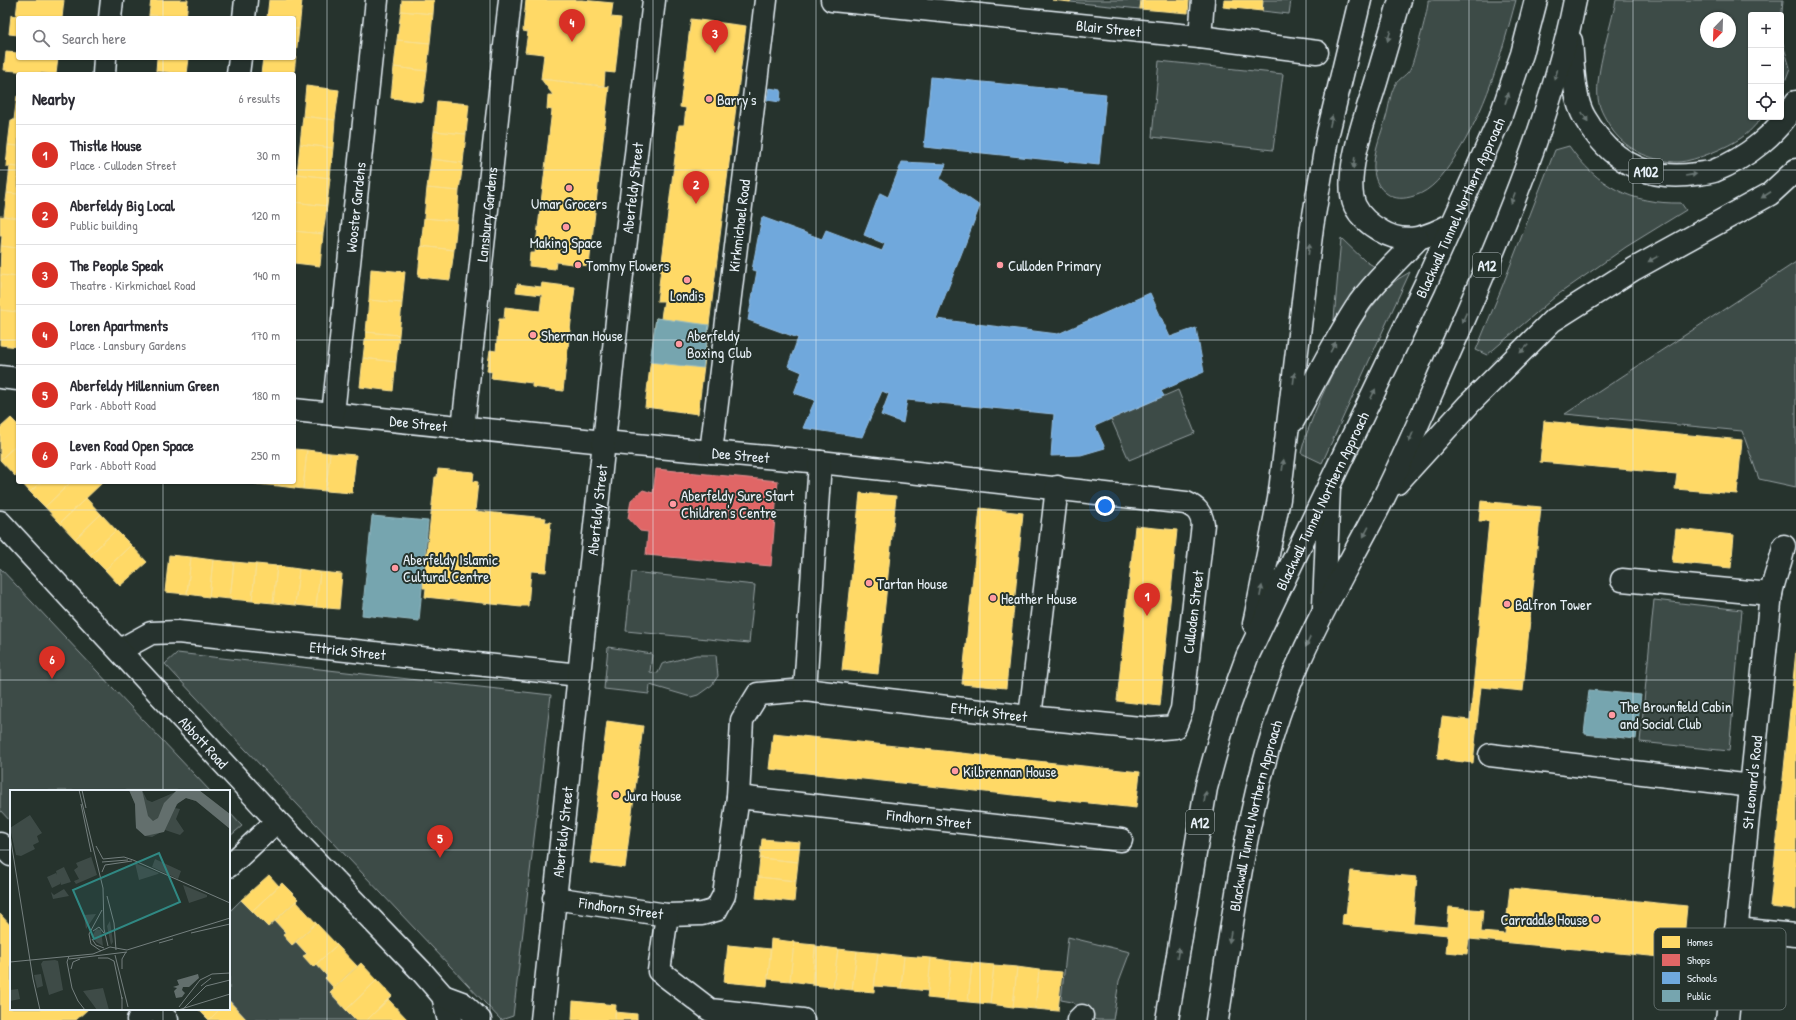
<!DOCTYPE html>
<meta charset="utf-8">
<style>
:root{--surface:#fff;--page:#f7f7f7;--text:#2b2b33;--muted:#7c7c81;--line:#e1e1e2;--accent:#d93025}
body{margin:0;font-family:"Patrick Hand",sans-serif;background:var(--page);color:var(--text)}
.controls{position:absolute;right:12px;top:12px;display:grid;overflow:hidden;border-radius:4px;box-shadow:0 1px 3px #0004}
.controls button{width:36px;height:36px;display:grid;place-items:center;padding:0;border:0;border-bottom:1px solid var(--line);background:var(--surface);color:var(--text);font:20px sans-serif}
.compass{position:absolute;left:1700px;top:12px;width:36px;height:36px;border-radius:50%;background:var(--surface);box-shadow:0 1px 3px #0004;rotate:203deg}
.you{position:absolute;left:1105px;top:506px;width:14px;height:14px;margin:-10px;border:3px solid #fff;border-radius:50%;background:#1a73e8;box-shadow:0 0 0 6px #1a73e833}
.badge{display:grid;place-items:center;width:26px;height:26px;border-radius:50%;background:var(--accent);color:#fff;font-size:13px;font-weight:700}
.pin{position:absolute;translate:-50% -33px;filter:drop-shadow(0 1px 2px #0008)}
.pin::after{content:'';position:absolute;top:21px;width:14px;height:12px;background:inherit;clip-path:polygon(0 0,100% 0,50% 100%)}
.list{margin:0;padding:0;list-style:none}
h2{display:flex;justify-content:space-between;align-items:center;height:52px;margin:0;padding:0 16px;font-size:17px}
h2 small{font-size:13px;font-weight:400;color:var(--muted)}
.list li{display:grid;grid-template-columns:26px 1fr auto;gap:12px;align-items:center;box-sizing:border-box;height:60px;padding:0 16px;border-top:1px solid var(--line)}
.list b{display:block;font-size:15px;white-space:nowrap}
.list p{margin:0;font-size:13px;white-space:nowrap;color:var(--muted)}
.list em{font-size:13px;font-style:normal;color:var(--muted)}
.icon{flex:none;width:22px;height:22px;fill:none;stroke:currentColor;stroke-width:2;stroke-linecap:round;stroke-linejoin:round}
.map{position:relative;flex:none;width:1796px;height:1020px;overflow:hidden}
.search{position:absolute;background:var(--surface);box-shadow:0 1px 3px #0004;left:16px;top:16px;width:280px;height:44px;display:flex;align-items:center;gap:10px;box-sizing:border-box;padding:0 14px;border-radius:4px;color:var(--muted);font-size:15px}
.panel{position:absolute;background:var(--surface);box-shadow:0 1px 3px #0004;left:16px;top:72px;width:280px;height:412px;border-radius:4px}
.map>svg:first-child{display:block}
</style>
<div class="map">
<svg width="1796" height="1020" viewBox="0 0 1796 1020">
<rect width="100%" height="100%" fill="#26332d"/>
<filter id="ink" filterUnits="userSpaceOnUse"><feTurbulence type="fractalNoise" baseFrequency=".025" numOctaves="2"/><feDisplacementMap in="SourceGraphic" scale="8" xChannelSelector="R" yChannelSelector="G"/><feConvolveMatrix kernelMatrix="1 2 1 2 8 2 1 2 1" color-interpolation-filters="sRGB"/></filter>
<g filter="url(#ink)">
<!-- green -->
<path fill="#3e4b47" stroke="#939ea0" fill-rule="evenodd" d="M1071 0H1141L1140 9 1070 2Z
M1263 0H1291L1289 14 1262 11Z
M1428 0H1516C1500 58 1487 109 1453 160 1444 174 1432 191 1414 196 1404 199 1395 200 1386 193 1362 175 1380 139 1386 117 1389 107 1390 94 1395 85 1399 78 1408 75 1411 67 1415 56 1429 9 1428 0Z
M1616 0H1783L1781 24V15H1751V117H1763C1756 124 1749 133 1741 138 1728 147 1695 161 1679 162 1654 162 1628 151 1613 131 1607 121 1599 110 1598 98 1595 72 1611 27 1616 0ZM1706 18H1730V42H1706Z
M1781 37 1790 68 1781 92Z
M1159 61 1283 74 1273 150 1152 137Z
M1569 146C1597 186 1631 204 1681 203L1686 210 1626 247 1556 296 1487 355 1476 350 1502 287 1555 150Z
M1341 238 1365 261 1377 268 1333 331Z
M1796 262V487L1759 479 1742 431 1565 414Z
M1410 272 1322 463 1301 453C1312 407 1359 313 1394 282 1399 278 1405 275 1410 272Z
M1178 390 1195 433 1129 460 1111 419Z
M0 568 210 791H11V822L0 810Z
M632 572 755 585 749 643 626 631Z
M1654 600 1742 610 1729 751 1640 742Z
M608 647 652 654 650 672 658 673 662 664 696 655H716L718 676 712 685 698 695 691 697 650 685 649 694 604 689Z
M177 653 551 695 513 1016 501 1020 178 678 165 664Z
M229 812 242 826 229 837Z
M241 900 268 927 275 921 286 933 283 935 292 945 296 942 307 954 304 956 316 964 327 976 325 978 334 988 330 993 356 1020H247L229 1000V912Z
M1068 937 1130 952 1119 981 1113 1020H1096L1072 1002 1061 1000Z"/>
<!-- homes -->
<path fill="#ffd966" stroke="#f8e092" d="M18 0H64L62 18 16 16Z
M151 0H188L186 18 149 15Z
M269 0H302L299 29H294V18H267Z
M402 0H434L433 14 401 11Z
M526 0H582L613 3 611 17 621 18 615 73 605 72 604 86 541 79 544 54 525 52 528 32 523 31Z
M1052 0H1071L1070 2Z
M1141 0H1189L1188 13 1140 9Z
M1224 0H1263L1262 11 1223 7Z
M401 11 433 14 430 43 397 40Z
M11 15 16 16 33 18H18V35L9 34Z
M149 15 181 18H149Z
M691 19 746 26 698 414 645 407 656 318 661 319 662 311 664 301H657L679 125H684L686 108 680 107Z
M294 29H299L296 55H294Z
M397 40 430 43 427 71 394 67Z
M6 52 18 53V58H58L56 74 4 70Z
M294 55H296L294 74H261L263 58H294Z
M157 58H189L187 74 156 71Z
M394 67 427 71 423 102 391 98Z
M20 71 40 74H19Z
M541 79 609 87 589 266 556 262 555 269 529 266 530 253H535L552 110 547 109 548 95H553Z
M306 86 339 90 335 120 303 116Z
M17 96H18V120H14Z
M437 101 469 104 466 134 434 131Z
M303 116 335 120 333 148 300 144Z
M11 120H18V146L8 145Z
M434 131 466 134 463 163 431 159Z
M300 144 333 148 330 178 297 174Z
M8 145 18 146V167L6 166Z
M431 159 463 163 459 191 427 188Z
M10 166 18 167V194L7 193Z
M297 174 330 178 327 206 294 202Z
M427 188 459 191 457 221 424 218Z
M7 193 18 194V218L4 216Z
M294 202 327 206 323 234 294 231Z
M0 216 18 218V248L1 246 2 236H0Z
M424 218 457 221 454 250 421 246Z
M294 231 323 234 320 266 294 263Z
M1 246 18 248V277L0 275Z
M421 246 454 250 450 280 418 277Z
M371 269 405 272 402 303 369 300Z
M0 275 18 277V312L0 310Z
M542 283 575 287 563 391 532 387V383L491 378 492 372 487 371 490 350 496 351 499 319H504L505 307 540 311 542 295 516 292 517 284 541 287Z
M369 300 402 303 399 335 366 332Z
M0 310 18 312V347L0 345Z
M366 332 399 335 396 362 363 358Z
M363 358 396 362 393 391 360 387Z
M11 418 18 425V443L0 460V428Z
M1544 421 1742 440 1737 494 1675 489 1677 474 1540 462Z
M18 443V473L15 476 0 460Z
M294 449 307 450 303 489 279 486V482H294Z
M307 450 330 453 326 491 303 489Z
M330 453 356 455 352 493 326 491Z
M438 469 474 472 473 481 478 482 475 511 546 518 545 522H551L546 572 531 571 528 606H521V607L425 597 426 588H423L435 477H437Z
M21 482H41L30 492Z
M41 482H71L45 507 30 492Z
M71 482H103L60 523 45 507Z
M255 482H279V486L255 484Z
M860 493 896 496 878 674 842 670Z
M86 498 101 514 75 539 60 523Z
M1481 501 1541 507 1523 691 1481 687 1473 763 1437 759 1442 717 1470 720 1489 521H1479Z
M980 508 1023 513 1006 688 962 684Z
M101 514 116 530 90 555 75 539Z
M1135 526 1177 530 1160 706 1117 701Z
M1676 529 1734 535 1731 568 1672 562Z
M116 530 131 545 105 570 90 555Z
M131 545 147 562 120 586 105 570Z
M169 555 191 557 187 594 165 592Z
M191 557 213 560 209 597 187 594Z
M213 560 234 562 230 599 209 597Z
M234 562 256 564 252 601 230 599Z
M256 564 277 566 273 603 252 601Z
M277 566 299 569 295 605 273 603Z
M299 569 320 572 316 607 295 605Z
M320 572 342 574 339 609 316 607Z
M1796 651V910L1770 907Z
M607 721 643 726 625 868 590 863Z
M773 733 1140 772 1136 808 769 769Z
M762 839 800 842 798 862 760 858Z
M760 858 798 862 796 881 758 877Z
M1351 871 1417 877 1413 924 1447 927 1449 907 1483 910 1481 932 1505 934 1510 888 1687 906 1684 938 1696 939 1695 950 1682 949V959L1469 939 1467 954 1446 952 1448 935 1342 925 1343 914H1346Z
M269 875 279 886 252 911 241 900Z
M758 877 796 881 794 902 756 898Z
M282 883 298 899 268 927 252 911Z
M296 901 316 923 292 945 283 935 286 933 275 921Z
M0 914 11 926V1009H88L76 1020H0Z
M316 923 337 945 313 967 303 956 307 954 296 942Z
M771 939 794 942 790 981 768 979Z
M794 943 816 945 812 984 790 981Z
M337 945 357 966 334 988 325 978 327 976 316 964Z
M728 945 771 949 767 986 724 982Z
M815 946 838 949 833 987 812 985Z
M838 949 857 951 852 990 833 988Z
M857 951 878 953 874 992 852 990Z
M878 953 904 956 901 988 874 986Z
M904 956 931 958 928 991 901 988Z
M931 958 951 961 947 1000 927 998Z
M951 961 972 963 968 1002 947 1000Z
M361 963 377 980 346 1010 330 992Z
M972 963 994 965 990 1004 968 1002Z
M994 965 1017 967 1013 1007 990 1004Z
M1017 967 1039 970 1035 1009 1013 1007Z
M1039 970 1062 972 1058 1011 1035 1009Z
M377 980 392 996 367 1020H356L346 1010Z
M388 999 408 1020H367Z
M229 1001 247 1020H209L220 1009H229Z
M573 1001 616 1005 615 1020H572Z
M198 1009H220L209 1020Z
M615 1012 637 1014V1020H615Z"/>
<!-- shops -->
<path fill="#e06666" stroke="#e29092" d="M656 469 778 481 771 566 646 555 648 532 640 531 628 518 631 500 643 490 653 493Z"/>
<!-- schools -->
<path fill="#6fa8dc" stroke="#93bee4" d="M931 77 1106 94 1099 165 924 147Z
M769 88 781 90 780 102 767 100Z
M902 162 946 164 940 179 980 206 936 319 1058 334 1150 293 1170 337 1196 328 1204 372 1161 391 1164 396 1095 426 1105 448 1081 455 1051 456 1054 414 907 400 903 423 881 415 889 394 882 391 862 437 803 428 815 400 794 393 802 372 788 366 798 338 748 320 757 271 752 270 762 217 822 239 826 230 882 251 885 244 864 235 880 193 888 197Z"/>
<!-- public -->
<path fill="#76a5af" stroke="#98bcc5" d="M656 318 709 325 703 368 650 362Z
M372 516 428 521 419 621 362 615Z
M1589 690 1641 695 1636 739 1584 734Z"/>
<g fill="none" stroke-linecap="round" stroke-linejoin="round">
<defs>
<g id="minor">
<path id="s1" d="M832 0 1200 37 1317 52"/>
<path d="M110 18 112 0"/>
<path d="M244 18 246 0"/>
<path d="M1200 37 1203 0"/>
<path d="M104 74 105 58"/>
<path d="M238 74 240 58"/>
<path d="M0 377 18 379"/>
<path id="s2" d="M294 410 604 442 820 462 1186 503C1197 508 1201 513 1203 524L1182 709 1175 727 1150 729 1030 717 805 690 758 694 742 720 738 797 724 895 716 910 702 914 667 915 554 898"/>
<path id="s3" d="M333 414 377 0"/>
<path id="s4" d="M463 428 510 0"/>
<path id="s5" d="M711 452 766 0"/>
<path d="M1622 580 1771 594"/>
<path d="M1324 606 1329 487"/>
<path id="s6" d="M120 650 151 633 178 632 579 675"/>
<path d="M805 690 820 462"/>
<path d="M1030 717 1057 487"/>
<path d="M1490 755 1752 786"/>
<path id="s7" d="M738 797 1121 840"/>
<path d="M0 844 11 855"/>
<path d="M229 866 277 821"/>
<path d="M667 915 659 971 710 1010 803 1020"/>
<path d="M1736 929 1796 935"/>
<path d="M156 1009 167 1020"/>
<path d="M138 1020 150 1009"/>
<path id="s8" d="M542 1020 621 283 654 0"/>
<path d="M1078 1020 1082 1016"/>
<path id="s9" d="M1727 1020 1771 594C1774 577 1781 563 1784 546"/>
</g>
<g id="major">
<path id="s10" d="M0 522 277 821 423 973 443 996 448 1017 451 1020"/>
<path d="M443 996 462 1003 480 1020"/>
</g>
<g id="highway">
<path d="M1400 0C1392 27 1384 55 1376 82 1367 112 1342 177 1355 206 1361 218 1370 225 1381 231 1405 246 1429 237 1452 224"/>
<path d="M1571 41C1573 61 1573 92 1581 110 1583 116 1587 121 1590 126 1615 164 1651 181 1696 174 1702 173 1708 173 1714 171 1747 158 1778 133 1796 102"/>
<path d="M1293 421C1315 381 1335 339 1360 302 1377 279 1399 259 1418 239"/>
<path d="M1397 483 1469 404 1552 321 1634 269 1770 194 1796 170"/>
<path d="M1254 624 1279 499 1312 227 1328 133 1360 0"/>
<path id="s11" d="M1167 1020 1206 788 1226 715 1247 657 1425 285 1500 118 1522 54 1536 0"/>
<path id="s12" d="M1217 1020C1236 901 1249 781 1296 669 1321 610 1354 556 1383 499 1409 447 1431 393 1455 340 1503 231 1552 116 1575 0"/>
</g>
</defs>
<!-- minor casing -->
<use href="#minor" stroke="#e8f1f8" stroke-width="25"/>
<!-- major casing -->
<use href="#major" stroke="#e8f1f8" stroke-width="25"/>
<!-- highway casing -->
<use href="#highway" stroke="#e8f1f8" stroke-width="25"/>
<!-- minor -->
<use href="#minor" stroke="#26332d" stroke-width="22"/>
<!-- major -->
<use href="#major" stroke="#26332d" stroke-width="22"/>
<!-- highway -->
<use href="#highway" stroke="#26332d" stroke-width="22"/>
</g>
<!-- one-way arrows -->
<defs><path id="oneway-solid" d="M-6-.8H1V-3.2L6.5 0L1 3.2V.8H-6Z"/></defs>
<g fill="#6a7674">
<use href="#oneway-solid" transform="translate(1389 36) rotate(106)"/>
<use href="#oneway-solid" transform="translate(1556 75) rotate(105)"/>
<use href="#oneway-solid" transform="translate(1507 98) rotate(-71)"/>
<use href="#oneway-solid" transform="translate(1585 117) rotate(57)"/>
<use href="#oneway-solid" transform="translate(1331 121) rotate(-77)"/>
<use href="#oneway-solid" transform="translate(1354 163) rotate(98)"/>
<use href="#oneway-solid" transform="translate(1691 175) rotate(-9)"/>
<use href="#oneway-solid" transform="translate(1766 195) rotate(147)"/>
<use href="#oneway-solid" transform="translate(1513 198) rotate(111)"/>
<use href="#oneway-solid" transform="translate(1309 249) rotate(-83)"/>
<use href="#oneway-solid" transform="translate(1653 259) rotate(151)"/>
<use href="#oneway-solid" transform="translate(1464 318) rotate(114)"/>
<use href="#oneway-solid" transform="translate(1333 347) rotate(-62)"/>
<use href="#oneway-solid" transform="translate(1524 349) rotate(135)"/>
<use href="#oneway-solid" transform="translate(1294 378) rotate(-83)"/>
<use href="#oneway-solid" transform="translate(1373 394) rotate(-64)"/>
<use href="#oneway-solid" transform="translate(1411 437) rotate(114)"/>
<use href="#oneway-solid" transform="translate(1283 465) rotate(-82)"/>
<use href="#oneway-solid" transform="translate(1366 532) rotate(118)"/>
<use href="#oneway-solid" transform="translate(1261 591) rotate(-79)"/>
<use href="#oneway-solid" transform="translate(1308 642) rotate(115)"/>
<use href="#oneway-solid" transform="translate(1205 797) rotate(-80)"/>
<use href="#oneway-solid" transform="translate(1230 937) rotate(99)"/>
<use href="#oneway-solid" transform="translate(1178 953) rotate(-81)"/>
</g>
</g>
<!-- grid -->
<path fill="none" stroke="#e8f1f8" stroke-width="1" stroke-opacity="0.55" d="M163 0V18M327 0V1020M490 0V1020M653 0V1020M816 0V1020M980 0V1020M1143 0V1020M1306 0V1020M1469 0V1020M1633 0V1020M163 58V74M0 170H18M294 170H1796M0 340H18M294 340H1796M163 482V791M0 510H1796M0 680H1796M0 850H11M229 850H1796M163 1009V1020"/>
<!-- markers -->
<g fill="#ff9aa2" stroke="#26332d" stroke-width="1.5">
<circle cx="709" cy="99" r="4"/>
<circle cx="569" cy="188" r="4"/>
<circle cx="566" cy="227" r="4"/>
<circle cx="578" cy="265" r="4"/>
<circle cx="1000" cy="265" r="4"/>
<circle cx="687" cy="280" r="4"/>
<circle cx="533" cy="335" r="4"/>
<circle cx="679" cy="344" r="4"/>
<circle cx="673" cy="504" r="4"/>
<circle cx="395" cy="568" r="4"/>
<circle cx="869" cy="583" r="4"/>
<circle cx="993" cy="598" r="4"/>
<circle cx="1507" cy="604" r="4"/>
<circle cx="1612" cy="715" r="4"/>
<circle cx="955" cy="771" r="4"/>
<circle cx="616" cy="795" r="4"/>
<circle cx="1596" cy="919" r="4"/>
</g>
<g text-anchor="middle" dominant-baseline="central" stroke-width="4" stroke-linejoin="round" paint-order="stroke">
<!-- shield labels -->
<g fill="#26332d" stroke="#aeb8bb" stroke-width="1">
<rect x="1629" y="159" width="34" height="24" rx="3"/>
<rect x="1473" y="253" width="28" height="24" rx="3"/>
<rect x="1186" y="810" width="28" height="24" rx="3"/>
</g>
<g font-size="14" font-weight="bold" fill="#e8f1f8">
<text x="1646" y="171">A102</text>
<text x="1487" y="265">A12</text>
<text x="1200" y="822">A12</text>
</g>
<!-- street labels -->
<g font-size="15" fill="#e8f1f8" stroke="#26332d">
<text stroke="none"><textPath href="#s1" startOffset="278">Blair Street</textPath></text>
<text stroke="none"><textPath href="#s8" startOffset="837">Aberfeldy Street</textPath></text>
<text stroke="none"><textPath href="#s3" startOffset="208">Wooster Gardens</textPath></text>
<text stroke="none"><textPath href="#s11" startOffset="870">Blackwall Tunnel Northern Approach</textPath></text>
<text stroke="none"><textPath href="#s4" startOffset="215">Lansbury Gardens</textPath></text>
<text stroke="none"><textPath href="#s5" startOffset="228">Kirkmichael Road</textPath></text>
<text stroke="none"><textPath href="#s2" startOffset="125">Dee Street</textPath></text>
<text stroke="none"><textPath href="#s2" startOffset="449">Dee Street</textPath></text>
<text stroke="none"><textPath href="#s11" startOffset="546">Blackwall Tunnel Northern Approach</textPath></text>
<text stroke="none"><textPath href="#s8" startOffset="513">Aberfeldy Street</textPath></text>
<text transform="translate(1193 612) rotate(-83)">Culloden Street</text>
<text stroke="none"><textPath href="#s6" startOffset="233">Ettrick Street</textPath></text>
<text transform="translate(989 712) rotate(7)">Ettrick Street</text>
<text stroke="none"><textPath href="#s10" startOffset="300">Abbott Road</textPath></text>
<text stroke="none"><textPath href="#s9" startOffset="239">St Leonard's Road</textPath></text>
<text stroke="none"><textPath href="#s12" startOffset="208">Blackwall Tunnel Northern Approach</textPath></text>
<text stroke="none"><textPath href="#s7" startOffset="192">Findhorn Street</textPath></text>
<text stroke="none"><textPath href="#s8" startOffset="189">Aberfeldy Street</textPath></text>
<text transform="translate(621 908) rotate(8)">Findhorn Street</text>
</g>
<!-- poi labels -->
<g font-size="15" fill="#e8f1f8" stroke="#26332d" text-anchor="start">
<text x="717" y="99">Barry's</text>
<text x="569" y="203" text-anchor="middle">Umar Grocers</text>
<text x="566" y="242" text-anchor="middle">Making Space</text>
<text x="586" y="265">Tommy Flowers</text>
<text x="1008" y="265">Culloden Primary</text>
<text x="687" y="295" text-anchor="middle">Londis</text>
<text x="541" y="335">Sherman House</text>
<text x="687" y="335">Aberfeldy<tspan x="687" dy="17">Boxing Club</tspan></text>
<text x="681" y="495">Aberfeldy Sure Start<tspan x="681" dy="17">Children's Centre</tspan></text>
<text x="403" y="559">Aberfeldy Islamic<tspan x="403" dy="17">Cultural Centre</tspan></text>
<text x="877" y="583">Tartan House</text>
<text x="1001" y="598">Heather House</text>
<text x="1515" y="604">Balfron Tower</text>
<text x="1620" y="706">The Brownfield Cabin<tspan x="1620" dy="17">and Social Club</tspan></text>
<text x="963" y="771">Kilbrennan House</text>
<text x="624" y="795">Jura House</text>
<text x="1588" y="919" text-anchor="end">Carradale House</text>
</g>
</g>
<!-- overview -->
<g transform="translate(10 790)">
<rect width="220" height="220" fill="#26332d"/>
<path d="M119 0H121L135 43 169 10 182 7 220 39 186 11 176 8 169 12 165 18 170 19 166 29 174 41 170 45 155 40 142 47 135 46 126 38 125 14ZM132 0 137 10 142 12 170 0 148 33 136 31ZM20 25 32 43 27 46 29 52 23 55 25 59 11 66 6 65 0 38ZM80 63 87 85 66 94 64 91 69 89 64 80 68 77 66 73 81 67ZM145 69 171 81 168 89 142 77ZM125 73 149 83 148 84 129 90ZM54 77 61 92 51 95 50 92V94L42 98 37 87 46 83 47 85 46 81ZM173 95 197 105V107L179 113ZM54 99 59 106 43 109 41 102 44 105ZM86 124 76 139 74 125ZM100 131 103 152 101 155 97 136ZM86 139 91 140 93 156 86 152 83 145ZM45 170 48 171 53 200 39 205 31 174 33 171ZM31 184 33 196 27 198 24 185ZM93 198 99 220H87L73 201ZM8 199 10 209 0 211V200Z" fill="#3e4b47"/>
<path d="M119 0H132L138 26 143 31 148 28 154 13 166 1 189 0 220 24V39L186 11 176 8 167 14 154 42 135 46 126 38 125 14ZM188 184 189 188 179 197H173L172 200 175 203 172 207 166 208 164 201 167 198 163 197 169 195 167 190Z" fill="#636f6d"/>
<path fill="none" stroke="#747f7e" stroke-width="1" d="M69 0 93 98 94 139 98 156M72 0 76 18M71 14 81 62M0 45 23 189 30 220M86 56 93 69 114 67 123 70M123 70 220 113M92 72 118 70M92 82 95 75 122 71M97 106 104 133 106 160M83 141 89 137 94 143M181 143 220 134M82 149 86 155 94 158M149 153 163 149M91 161 81 154 79 144 92 120M105 165 118 217M59 166 57 172 62 198 68 211 75 220M88 168H98L104 171 112 209M59 169 117 162M0 172 83 164 100 157 117 160 220 128M61 179 63 172 70 169M112 179V169L116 162M191 196 201 188M169 217 190 190 202 184 220 183M112 220V207M168 220 220 204M172 220 196 196 220 190"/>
<path fill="#308883" fill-opacity="0.15" stroke="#308883" stroke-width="2" d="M149 63 170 112 84 149 63 100Z"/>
<rect width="220" height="220" fill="none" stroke="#e8f1f8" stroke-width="2"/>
</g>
<!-- legend -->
<rect x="1654" y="928" width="132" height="82" rx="6" fill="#26332d" stroke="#606c6a" stroke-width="1"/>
<rect x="1662" y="936" width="18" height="12" fill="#ffd966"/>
<rect x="1662" y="954" width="18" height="12" fill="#e06666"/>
<rect x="1662" y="972" width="18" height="12" fill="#6fa8dc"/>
<rect x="1662" y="990" width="18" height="12" fill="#76a5af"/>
<g font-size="11" fill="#e8f1f8">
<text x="1687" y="946">Homes</text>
<text x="1687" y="964">Shops</text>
<text x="1687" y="982">Schools</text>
<text x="1687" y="1000">Public</text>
</g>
</svg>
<div class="controls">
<button>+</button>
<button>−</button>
<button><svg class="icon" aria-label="locate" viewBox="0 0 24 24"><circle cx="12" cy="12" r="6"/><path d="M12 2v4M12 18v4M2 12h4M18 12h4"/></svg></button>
</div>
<svg class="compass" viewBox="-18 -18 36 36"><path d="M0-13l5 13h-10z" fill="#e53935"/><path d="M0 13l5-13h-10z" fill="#7c7c81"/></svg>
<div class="you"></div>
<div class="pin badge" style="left:1147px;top:616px">1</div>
<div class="pin badge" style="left:696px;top:204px">2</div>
<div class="pin badge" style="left:715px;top:53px">3</div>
<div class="pin badge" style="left:572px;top:42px">4</div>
<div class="pin badge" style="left:440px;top:858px">5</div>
<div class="pin badge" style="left:52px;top:679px">6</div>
<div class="search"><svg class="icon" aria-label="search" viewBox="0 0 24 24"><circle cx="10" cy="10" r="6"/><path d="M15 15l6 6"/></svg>Search here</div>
<section class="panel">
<h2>Nearby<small>6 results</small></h2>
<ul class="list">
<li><span class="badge">1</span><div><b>Thistle House</b><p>Place · Culloden Street</p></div><em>30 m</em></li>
<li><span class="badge">2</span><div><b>Aberfeldy Big Local</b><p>Public building</p></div><em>120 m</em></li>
<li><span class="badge">3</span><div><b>The People Speak</b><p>Theatre · Kirkmichael Road</p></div><em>140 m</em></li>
<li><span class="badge">4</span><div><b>Loren Apartments</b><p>Place · Lansbury Gardens</p></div><em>170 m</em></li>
<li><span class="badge">5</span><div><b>Aberfeldy Millennium Green</b><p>Park · Abbott Road</p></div><em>180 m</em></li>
<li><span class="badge">6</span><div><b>Leven Road Open Space</b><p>Park · Abbott Road</p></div><em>250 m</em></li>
</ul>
</section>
</div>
